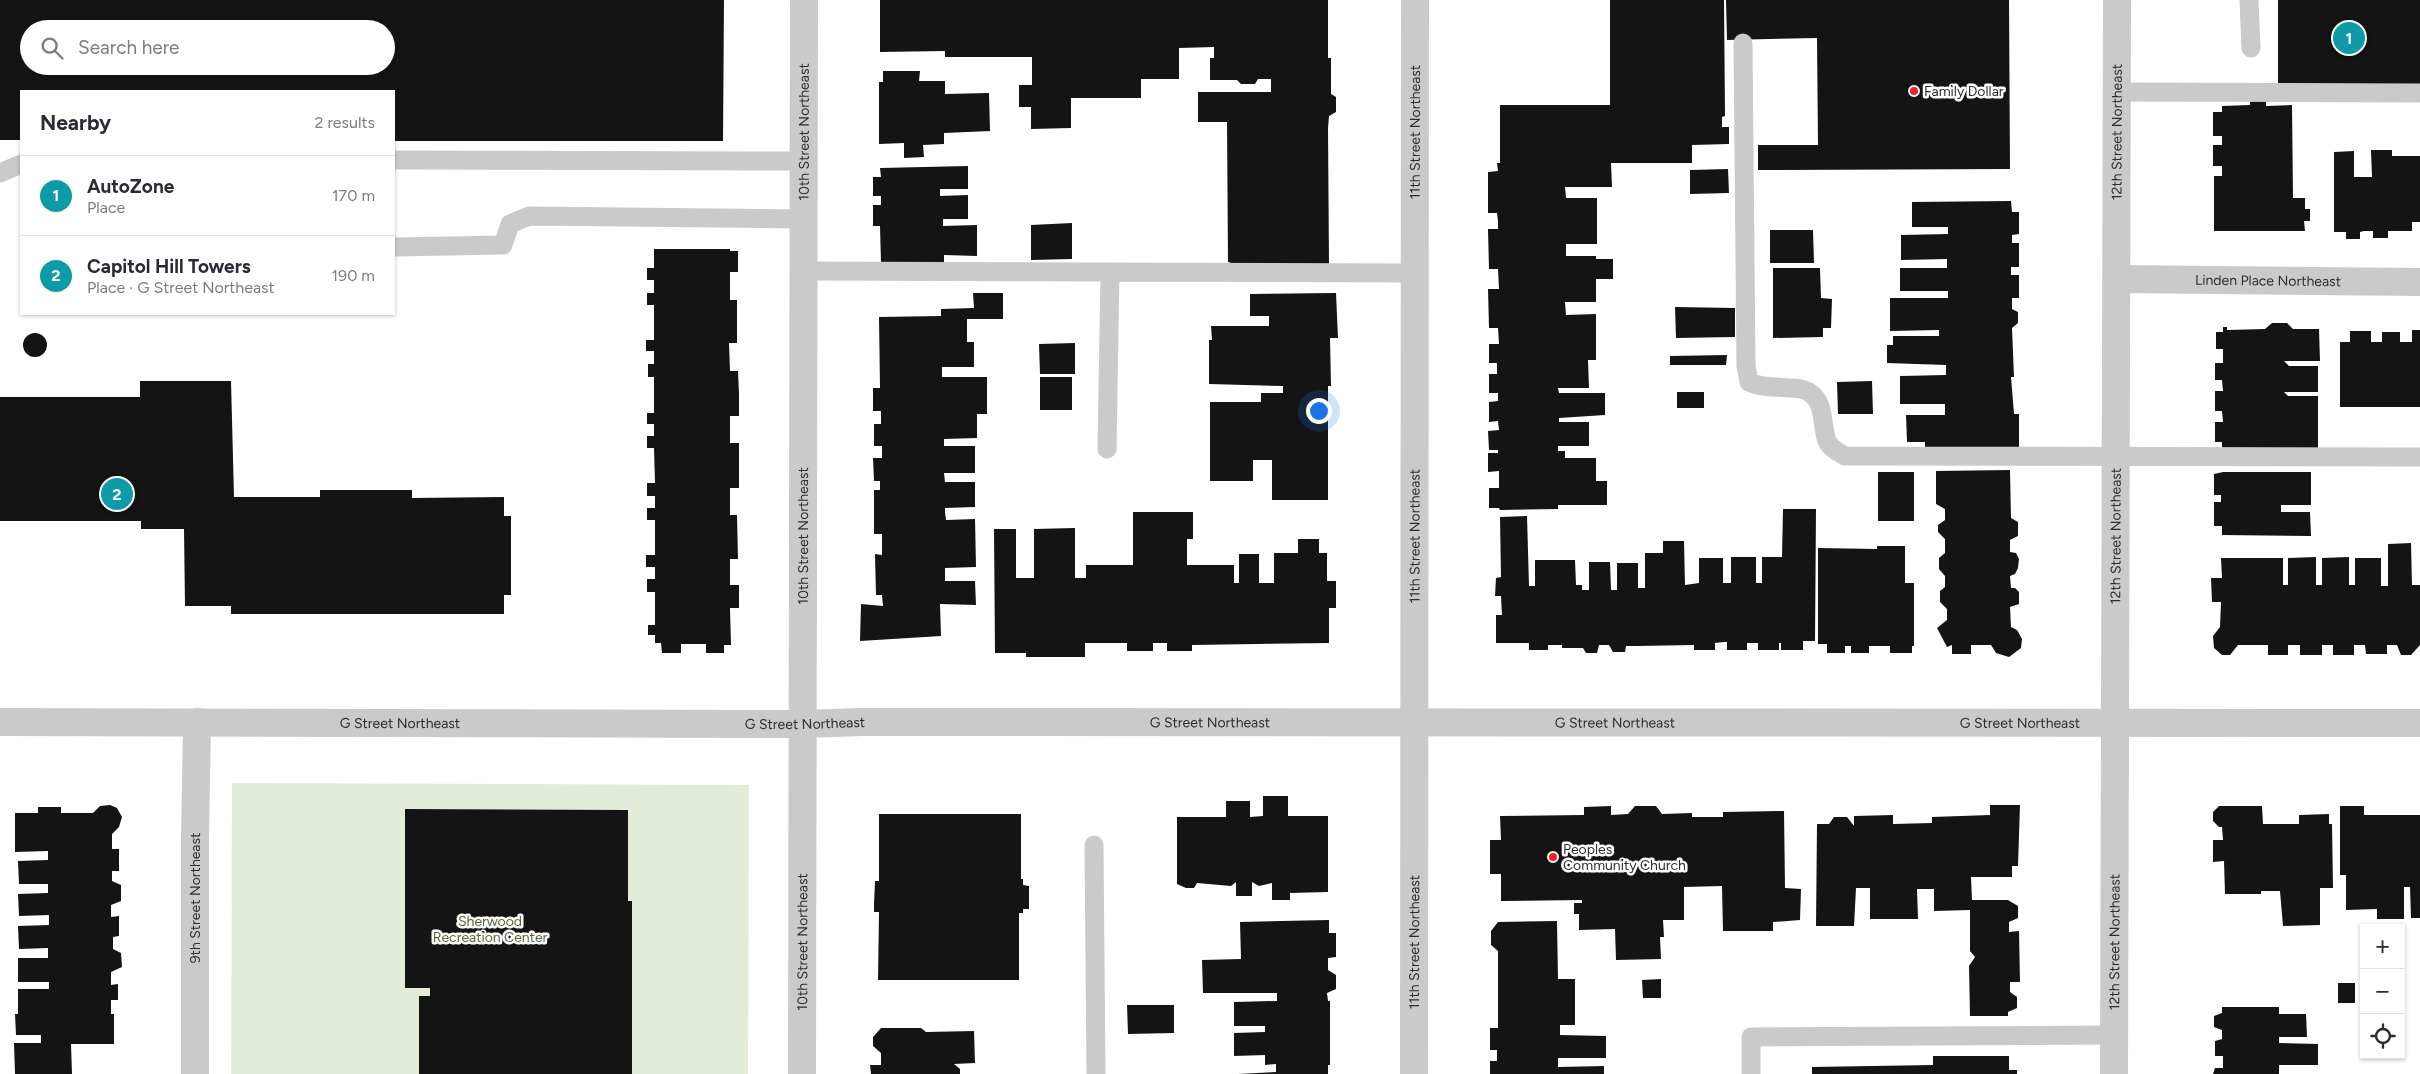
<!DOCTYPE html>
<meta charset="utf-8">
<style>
:root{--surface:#fff;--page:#f7f7f7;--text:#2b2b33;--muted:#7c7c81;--line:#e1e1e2;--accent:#2563eb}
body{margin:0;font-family:Figtree,sans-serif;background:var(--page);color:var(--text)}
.controls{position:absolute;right:15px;bottom:15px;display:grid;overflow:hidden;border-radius:0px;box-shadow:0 1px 4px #0004}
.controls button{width:45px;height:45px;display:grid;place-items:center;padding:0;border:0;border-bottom:1px solid var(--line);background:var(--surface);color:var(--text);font:25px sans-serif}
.you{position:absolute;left:1318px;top:410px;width:18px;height:18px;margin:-12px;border:4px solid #fff;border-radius:50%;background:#1a73e8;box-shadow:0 0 0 8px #1a73e833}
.badge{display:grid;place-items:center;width:32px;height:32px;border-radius:50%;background:var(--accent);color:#fff;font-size:16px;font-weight:700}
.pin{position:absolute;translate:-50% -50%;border:2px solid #fff;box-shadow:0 1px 5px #0006}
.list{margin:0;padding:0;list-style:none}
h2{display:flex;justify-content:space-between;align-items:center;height:65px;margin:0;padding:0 20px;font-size:21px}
h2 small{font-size:16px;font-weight:400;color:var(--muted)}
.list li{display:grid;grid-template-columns:32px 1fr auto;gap:15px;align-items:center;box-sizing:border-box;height:80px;padding:0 20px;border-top:1px solid var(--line)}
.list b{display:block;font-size:19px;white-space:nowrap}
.list p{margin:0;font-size:16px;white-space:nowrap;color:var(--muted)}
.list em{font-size:16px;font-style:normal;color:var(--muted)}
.icon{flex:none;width:28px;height:28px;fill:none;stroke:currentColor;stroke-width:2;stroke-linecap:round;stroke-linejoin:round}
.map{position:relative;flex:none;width:2420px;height:1074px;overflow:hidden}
.search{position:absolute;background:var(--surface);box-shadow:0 1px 4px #0004;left:20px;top:20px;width:375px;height:55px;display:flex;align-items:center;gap:12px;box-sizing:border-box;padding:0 18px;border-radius:28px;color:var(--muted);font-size:19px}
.panel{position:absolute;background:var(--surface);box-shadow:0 1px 4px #0004;left:20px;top:90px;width:375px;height:225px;border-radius:0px}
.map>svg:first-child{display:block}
</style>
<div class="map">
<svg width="2420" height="1074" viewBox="0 0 2420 1074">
<rect width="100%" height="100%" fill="#fff"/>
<!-- green -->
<path fill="#e3ecd8" d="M232 783 749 785 748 1074H231Z"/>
<!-- building -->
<path fill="#141414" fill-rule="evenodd" d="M0 0H724L723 141H394V91H21V140H0ZM29 29H386V66H29Z
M880 0H1328V58H1331V94L1336 97V112L1329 116 1328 128 1329 265 1241 266 1228 262 1227 122H1198V92H1271V79H1258L1255 84H1241L1237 80H1210V58H1214V47L1179 48V79H1141V98H1071V128L1031 129V107H1019V85H1032V57H945V51L880 52Z
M1610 0H1724L1725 116 1722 117V127H1729V144L1692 145V163H1611L1612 187H1565L1566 198H1597V244H1566V256H1596V259H1613V279H1596V302H1565L1566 315 1596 314V360H1588L1589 388H1558L1559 393H1605V415L1559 418V422H1589V446H1558V451H1565V458H1596V481H1607V505H1558V509L1500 510 1499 508H1489V488H1499V471L1488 472V453H1498V450H1489L1488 431 1499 430 1498 421 1489 422V402L1498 401V393H1489V374H1497V363H1489V344H1499L1498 328H1489L1488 289H1499L1498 269H1489L1488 229H1498V221L1497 213H1488V172L1498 171 1497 163H1500V105H1610Z
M1726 0H2009L2010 169 1758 170V145H1818L1817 38 1727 40Z
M2278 0H2420V87L2278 86Z
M883 71H920L919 81H945V94L989 93 990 131 944 133V144L923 145 924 157 904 158V143L879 144V82H883Z
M2250 98H2266V106L2292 105 2293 198H2305V209H2310V221H2304L2305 231H2214V176H2222V166H2213V145H2222V136H2213V112H2222V106L2250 105Z
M2371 150H2392V156H2420V222H2412V231H2388V238H2373V231H2364L2360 232V239H2346V232H2334V152L2354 151V177H2372Z
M968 166V189H940V196L968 195V219H943V226L977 225V256L944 255V265L881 263 880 226H873V205H881V196H873V177H881L880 168Z
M1728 169 1729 193 1690 194V170Z
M2011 201 2012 212H2019V234L2012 235V243H2019V267H2011V275H2019V298H2012V309L2018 312V323L2012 328 2014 377H2011L2014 414H2019V449L1925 453V442H1907L1906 415H1945V404H1900V376L1946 375V365L1887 363V345H1893V336H1939V330L1890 331V298H1948V291H1900V268H1947V259L1901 260V235L1948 234V227H1912V202Z
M1072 223V259L1031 260V225Z
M1770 230H1813L1814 263H1770Z
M654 249H730V251H738V272H730V300H737V343H729L730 371H738L739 394V416H730V443H739V488H730V515H737L738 559H730V585H739V608H730L731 645H724V653H706V644H681V653H662L661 643H655V635H648V625H655V592H647V579H655V567H646V555H655V520H647V508H655V496H647V483H655L654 448H647V436H654V424H647V413H654V377H648V364H654V351H646V340H654V305H647V293H654V280H647V268H654Z
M1773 268H1820L1821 298 1832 299 1831 328H1823V337L1773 338Z
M973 293H1003V319H967V342H974V367H942V377H987V414H977V438L944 439V446H975V473H944L945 482H975V507L945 508V512L946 520 975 519 976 567 945 568V581H975L976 605 940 604 941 636 860 641 861 604 883 606 882 595H876L875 554 882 555V534H874V490H880V481H874L873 458H882V446H874V424H881V411H873V388H880L879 317 941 316V309L974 308Z
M1336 293 1338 338H1330L1331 386H1328V500H1272V460H1253V481H1210V402H1261V393H1283V386L1209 384V340H1212L1211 326H1269V316H1250V294Z
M1675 307 1735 308V337L1676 338Z
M2272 323H2287L2293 329H2319L2320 361H2284L2289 366H2318V392H2284L2288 396H2318V452L2222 453V442H2215V422H2223L2222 411H2215V391H2223L2222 380H2215V363H2223V349H2216V332H2223V327H2227V330L2265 329Z
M2412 330H2420V407H2340V342H2350V331H2371V342H2382V332H2400V342H2412Z
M23 345a12 12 0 1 1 24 0a12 12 0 1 1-24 0Z
M1075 343V374H1040L1039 344Z
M1727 355 1726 365H1670V356Z
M1040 377H1072V410H1040Z
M140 381H231L234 497H320V490H412V498L504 497V516H511V595H504V614H231V606H185L184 529H141V521H0V397H140Z
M1872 381 1873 414H1838L1837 382Z
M1677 392H1704V408H1677Z
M2010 470 2011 518 2018 522V536L2010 540V552L2016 553 2019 559 2018 568 2015 574 2010 576 2011 588H2015L2019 592V604L2010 607 2011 627 2017 630 2022 639 2021 648 2009 657 1996 653 1991 645H1971V654H1952V645L1947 647 1937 628 1947 620V609L1940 602V591L1945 587V576L1939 569V558L1945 553V539L1938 532V525L1945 520V509L1936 504V471Z
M1878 472H1914V521H1878Z
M2223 472H2311V505H2281V512H2310L2311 536 2222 535V526H2214V502H2221V495H2214V474Z
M1783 509H1816L1815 641H1803V650H1781V643H1779V650H1758V643H1747V650H1727V642H1724L1715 643V650H1694V645L1637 646H1626L1625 652H1613L1609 645H1599L1597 653H1586L1583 648H1562V645H1548V650H1529V643H1496V615H1502L1501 596H1495L1496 578 1501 577 1500 517 1527 516 1529 586H1535V560H1575L1576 585H1582V590H1589V562H1610L1611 590H1617V563H1638V588H1645V553H1663V541H1684L1685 585 1699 583V558H1723V583H1731V557H1756V583H1762V557H1782Z
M1133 512H1193V539H1187V565H1234V583H1239V554H1259V583H1274V553H1298V539H1319V553H1327V581H1336V608H1329V643L1192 645V651H1167V643H1153V651H1127V643H1085V657H1026V653H995L994 529H1016V578H1034V529L1075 528V578H1086V565H1133Z
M2411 543 2412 585H2420V645L2411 655H2401L2397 645H2387V654H2366L2365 645H2354V655H2333V645H2322V655H2300V645H2288V655H2268V645H2238L2230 655H2222L2214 648 2213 636 2220 627 2221 602H2212L2211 578H2222L2221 558H2283V585H2288V558L2316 557V585H2322V558L2349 557V585H2355V558H2381V586H2388V544Z
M1877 546H1905V583H1914V646H1912V653H1890V646H1869V653H1851V646H1845V653H1827V644H1818V548L1877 549Z
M1263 796H1288V816H1328V892L1290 893V900H1272V883L1259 886 1252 882V896H1236V882L1231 886 1197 883 1194 888H1186L1177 884V817H1226V801H1250V817L1263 816Z
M110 805 117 808 122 817 119 827 112 834V849H119V871H112V881L121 885V901L111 905V917L119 916V936L113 937V949L121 953 122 967 111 972V985L118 984V1000H111V1014H114V1044H71L72 1074H15L14 1043H41V1035H16L15 1014H18V989H49V982H18V958H48V948L19 949 18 926 49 925V915L19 916 18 894 48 893V884H19L18 861 48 860V851L15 852V813H38V807H61V813H93L100 806Z
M1990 805H2020L2018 866H2012V877H1971L1972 900H2008L2018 906V918L2009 922V932L2019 931 2020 982H2010V992L2017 997V1008L2008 1012V1016H1970L1969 966 1975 957 1970 951V910L1934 911V889H1917L1918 919H1870V888H1856L1854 926H1816L1817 824H1829L1834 817H1847L1854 826V816L1893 815V824L1932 823V817L1990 815Z
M1611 806V815L1628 814 1635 806H1656L1662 814 1692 813V817H1723V812L1784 811 1785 888 1801 889 1800 920 1773 922V931H1723L1722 886 1684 887V920H1663L1664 937H1660L1661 959 1616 960 1615 929 1579 930V914H1574V903H1582V900L1501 901V874H1490V840H1501L1500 816 1584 815V807Z
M2219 806H2262L2263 824H2299V815L2329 814V824H2332L2333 888H2320V925L2283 926 2280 891H2261V894H2225L2224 861 2213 862V840H2223L2222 827H2219L2213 821V812Z
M2340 806H2364V815H2420V918H2411L2410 887H2404V919H2377V909L2346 910V875H2340Z
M405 809 628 810V901H632V1074H419V996H430V988H405Z
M879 814H1021V879H1023V885L1029 886V909H1023V913H1019V980H878L879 912H874V904L875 881H879Z
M1329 920V933H1336V957L1328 958V970L1336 975V989L1327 993 1328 1001H1330V1065H1328V1074H1238L1276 1072V1064L1265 1065V1055L1234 1056V1033L1265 1032V1026H1234V1002L1277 1001V993H1203L1202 960 1241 959 1240 922Z
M1557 921 1558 979H1575V1025H1560V1035L1606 1036V1058H1558V1067L1604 1066V1074H1490V1061H1497V1050H1490V1028H1498V951L1491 945V931L1498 922Z
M1661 979V998H1643L1642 980Z
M2338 983H2355V1003H2338Z
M1127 1005H1174V1033L1128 1034Z
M2222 1007H2279V1014H2306L2307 1037H2279V1043L2318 1044V1065H2279V1074H2213L2215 1068H2223V1056H2215V1041L2222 1039V1030L2214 1027V1016L2222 1013Z
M881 1028H921L926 1032 974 1031 975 1063 954 1064 960 1069V1074H871L870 1065H881V1053L873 1046V1037Z
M1933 1056H2009V1070H2017V1074H1812V1067L1933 1065Z"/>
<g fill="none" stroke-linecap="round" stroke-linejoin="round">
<!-- lane -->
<path stroke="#cacaca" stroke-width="19" d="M2249 0 2251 48
M1743 43 1746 366 1749 382C1767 391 1796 384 1809 392 1826 403 1821 425 1827 441 1830 448 1838 452 1845 456L2420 457
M2117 92 2420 93
M394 160 804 161
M0 173 21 164
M394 247 503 245 510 224 529 216 805 219
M805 271 1415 273
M1107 449 1110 272
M1094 845 1096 1074
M1751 1074V1037L2114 1035"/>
<!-- street -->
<g stroke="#cacaca" stroke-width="28">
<path id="s1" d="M2117 279 2420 282"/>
<path id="s2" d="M0 722 804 724 862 722 2420 723"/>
<path id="s3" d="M195 1074V839L197 722"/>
<path id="s4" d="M802 1074 804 0"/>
<path id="s5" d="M1414 1074 1415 0"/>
<path id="s6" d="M2114 1074 2117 0"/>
</g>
</g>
<!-- markers -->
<g fill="#f61c2a" stroke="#fff" stroke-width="2">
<circle cx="1914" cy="91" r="5"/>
<circle cx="1553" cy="857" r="5"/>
</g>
<g text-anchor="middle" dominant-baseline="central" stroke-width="5" stroke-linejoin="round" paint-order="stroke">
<!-- poi labels -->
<g font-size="14" fill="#2d2d2d" stroke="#fff" text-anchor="start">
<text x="1924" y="91">Family Dollar</text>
<text x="1563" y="849">Peoples<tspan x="1563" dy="16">Community Church</tspan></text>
</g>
<!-- street labels -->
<g font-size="14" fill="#2d2d2d" stroke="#fff">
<text stroke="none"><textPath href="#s4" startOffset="942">10th Street Northeast</textPath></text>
<text stroke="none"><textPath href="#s5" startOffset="942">11th Street Northeast</textPath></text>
<text stroke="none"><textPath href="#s6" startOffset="942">12th Street Northeast</textPath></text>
<text stroke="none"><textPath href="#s1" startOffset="151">Linden Place Northeast</textPath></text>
<text stroke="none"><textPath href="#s4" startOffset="538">10th Street Northeast</textPath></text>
<text stroke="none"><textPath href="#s5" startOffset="538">11th Street Northeast</textPath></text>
<text stroke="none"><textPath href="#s6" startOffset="538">12th Street Northeast</textPath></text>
<text stroke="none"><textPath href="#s2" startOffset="400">G Street Northeast</textPath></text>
<text stroke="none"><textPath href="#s2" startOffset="1210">G Street Northeast</textPath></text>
<text stroke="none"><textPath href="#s2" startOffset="1615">G Street Northeast</textPath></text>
<text stroke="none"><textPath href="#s2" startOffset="2020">G Street Northeast</textPath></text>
<text stroke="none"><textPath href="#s2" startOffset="805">G Street Northeast</textPath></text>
<text stroke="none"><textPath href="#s3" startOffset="176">9th Street Northeast</textPath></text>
<text stroke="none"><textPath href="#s4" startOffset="132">10th Street Northeast</textPath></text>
<text stroke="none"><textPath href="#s5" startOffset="132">11th Street Northeast</textPath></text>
<text stroke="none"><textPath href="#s6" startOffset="132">12th Street Northeast</textPath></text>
</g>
<!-- park labels -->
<g font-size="14" fill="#4f6c36" stroke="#fff">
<text x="490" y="921">Sherwood<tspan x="490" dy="16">Recreation Center</tspan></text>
</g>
</g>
</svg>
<div class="controls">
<button>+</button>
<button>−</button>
<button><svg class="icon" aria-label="locate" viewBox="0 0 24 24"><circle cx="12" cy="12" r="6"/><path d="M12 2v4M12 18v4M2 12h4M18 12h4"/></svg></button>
</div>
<div class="you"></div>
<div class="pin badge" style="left:2349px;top:38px;background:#0f9aa8">1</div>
<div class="pin badge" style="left:117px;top:494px;background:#0f9aa8">2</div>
<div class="search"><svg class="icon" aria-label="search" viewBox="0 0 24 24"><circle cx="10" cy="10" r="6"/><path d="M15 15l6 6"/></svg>Search here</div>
<section class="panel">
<h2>Nearby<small>2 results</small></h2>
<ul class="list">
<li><span class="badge" style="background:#0f9aa8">1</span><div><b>AutoZone</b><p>Place</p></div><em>170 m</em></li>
<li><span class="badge" style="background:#0f9aa8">2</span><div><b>Capitol Hill Towers</b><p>Place · G Street Northeast</p></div><em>190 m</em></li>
</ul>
</section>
</div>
